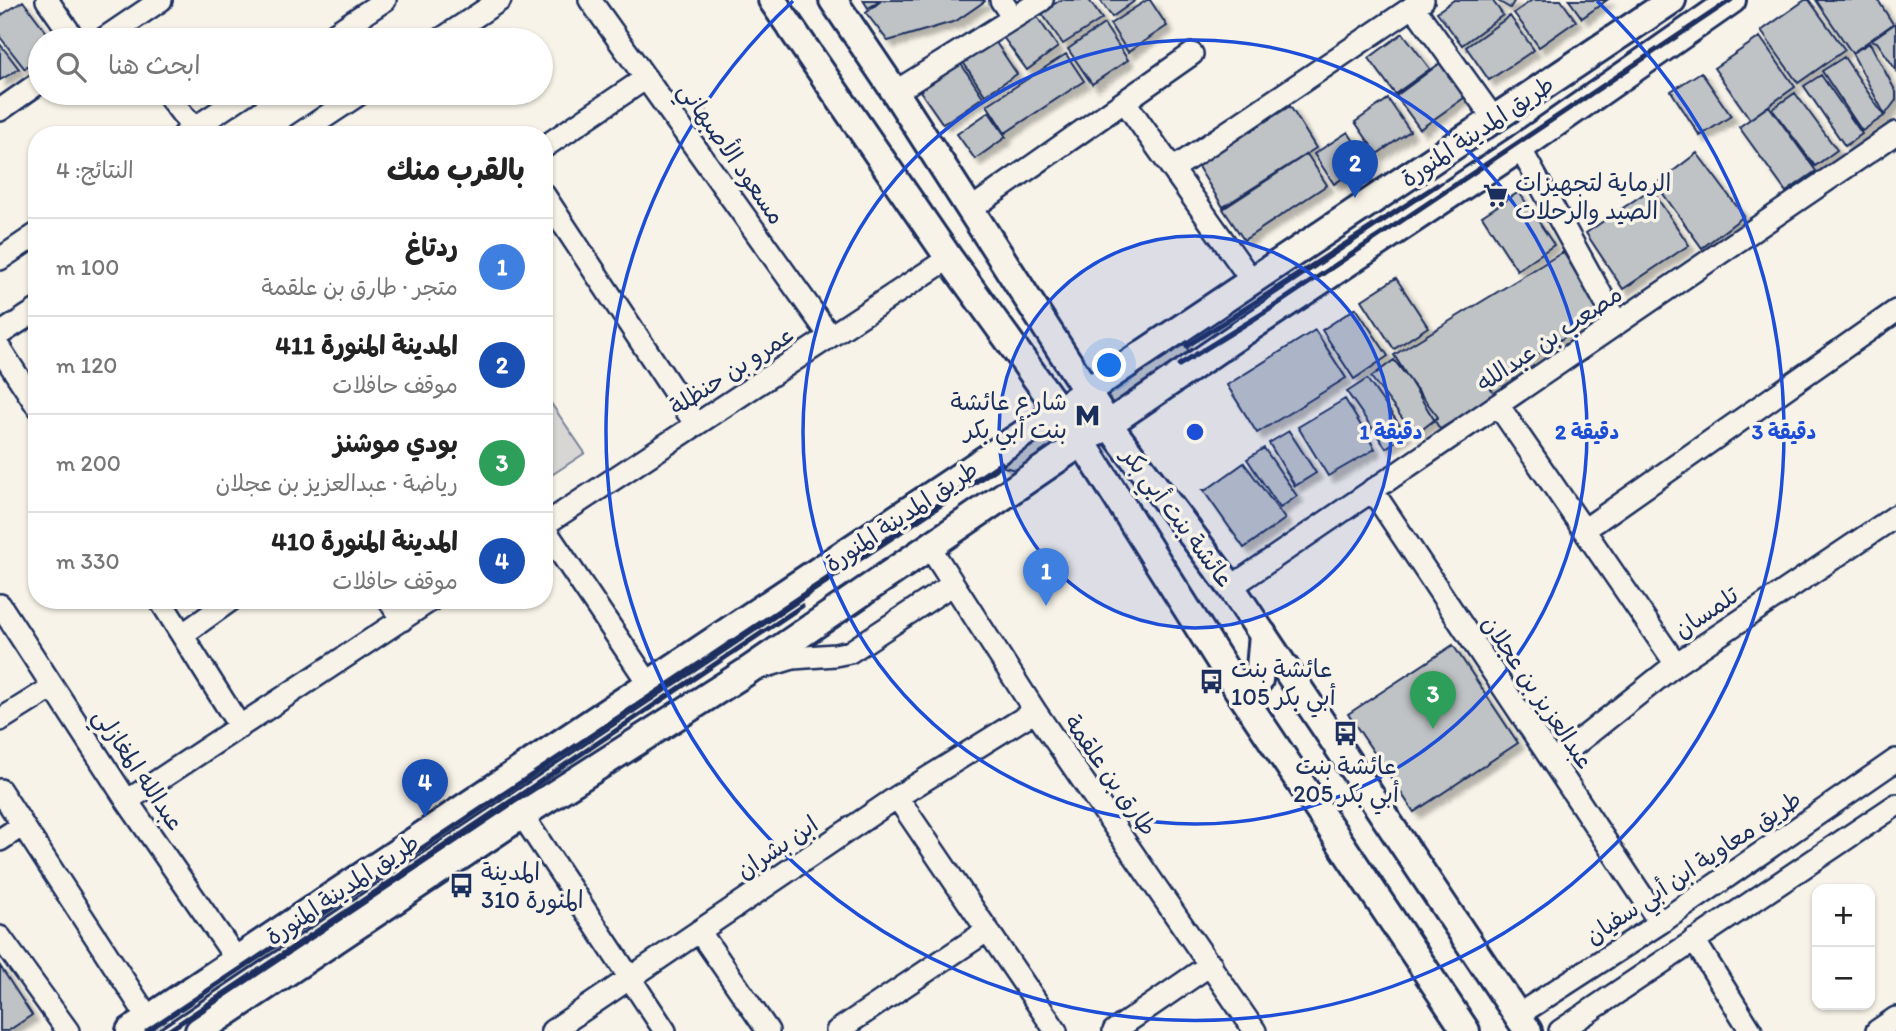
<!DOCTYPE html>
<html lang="ar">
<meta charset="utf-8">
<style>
:root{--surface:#fff;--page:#f6f6f6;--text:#222;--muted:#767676;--line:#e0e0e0;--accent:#1b2f5e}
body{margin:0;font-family:Itim,"Playpen Sans Arabic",sans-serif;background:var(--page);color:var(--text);direction:rtl}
.controls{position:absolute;right:21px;bottom:21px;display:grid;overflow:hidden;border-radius:14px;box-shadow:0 2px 5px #0004}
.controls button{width:63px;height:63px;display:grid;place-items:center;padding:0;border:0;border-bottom:2px solid var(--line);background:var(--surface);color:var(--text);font:35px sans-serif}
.you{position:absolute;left:1110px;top:366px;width:24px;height:24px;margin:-18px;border:5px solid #fff;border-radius:50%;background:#1a73e8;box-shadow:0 0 0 10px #1a73e833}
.badge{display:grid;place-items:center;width:46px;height:46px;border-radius:50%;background:var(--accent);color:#fff;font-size:23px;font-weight:700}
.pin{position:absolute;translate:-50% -58px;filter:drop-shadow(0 2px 4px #0008)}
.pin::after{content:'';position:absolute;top:37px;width:24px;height:21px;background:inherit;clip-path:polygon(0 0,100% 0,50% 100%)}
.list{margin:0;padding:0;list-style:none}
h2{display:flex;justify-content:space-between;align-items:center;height:91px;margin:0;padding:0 28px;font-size:30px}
h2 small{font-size:23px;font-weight:400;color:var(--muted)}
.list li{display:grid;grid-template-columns:46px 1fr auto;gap:21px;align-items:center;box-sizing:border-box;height:98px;padding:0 28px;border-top:2px solid var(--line)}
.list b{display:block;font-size:26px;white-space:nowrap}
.list p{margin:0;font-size:23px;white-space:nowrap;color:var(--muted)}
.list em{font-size:23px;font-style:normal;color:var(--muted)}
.icon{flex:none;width:38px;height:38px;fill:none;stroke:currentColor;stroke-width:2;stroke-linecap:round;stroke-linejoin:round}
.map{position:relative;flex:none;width:1896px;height:1031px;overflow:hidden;direction:ltr}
.search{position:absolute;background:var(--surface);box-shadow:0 2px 5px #0004;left:28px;top:28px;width:525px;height:77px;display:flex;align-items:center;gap:18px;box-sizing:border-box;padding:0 24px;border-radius:38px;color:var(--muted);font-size:26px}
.panel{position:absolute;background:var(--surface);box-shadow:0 2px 5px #0004;left:28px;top:126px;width:525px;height:483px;border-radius:28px;direction:rtl}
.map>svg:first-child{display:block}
</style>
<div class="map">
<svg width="1896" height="1031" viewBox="0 0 1896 1031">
<defs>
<filter id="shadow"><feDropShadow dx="6" dy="6" stdDeviation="2" flood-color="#0004"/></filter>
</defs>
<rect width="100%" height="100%" fill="#f7f3e8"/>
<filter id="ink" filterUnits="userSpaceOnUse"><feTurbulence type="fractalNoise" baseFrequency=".0143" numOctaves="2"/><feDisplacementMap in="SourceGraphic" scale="14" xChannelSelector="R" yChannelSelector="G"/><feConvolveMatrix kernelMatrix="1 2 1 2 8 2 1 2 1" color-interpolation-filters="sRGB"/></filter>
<g filter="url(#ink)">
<!-- green -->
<path fill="#d7d6d4" stroke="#798299" stroke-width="2" d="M544 393 585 453 544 480Z"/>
<!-- building -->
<path fill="#c0c3c5" stroke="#1b2f5e" stroke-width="2" filter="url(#shadow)" d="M863 0H882L868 8Z
M882 0H984L985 1 956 21 888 41 866 13Z
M1061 0H1089L1102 19 1063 44 1041 12Z
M1100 0H1136L1112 17Z
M1147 0H1150L1167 26 1128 52 1110 24Z
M1454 0H1492L1503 15 1462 45 1437 12Z
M1496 0H1515L1510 8Z
M1532 0H1561L1576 21 1539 47 1514 13Z
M1569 0H1607L1582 18Z
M1805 0H1809L1845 50 1798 83 1761 31Z
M1816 0H1878L1893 24 1852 53Z
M23 1 50 37 47 40H40V49L25 69 0 37V16Z
M1035 14 1058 47 1027 70 1003 37Z
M1510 16 1534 50 1489 80 1466 47Z
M1896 23V70L1877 42 1871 40Z
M1104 24 1128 60 1092 84 1068 49Z
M1403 33 1430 69 1395 94 1369 58Z
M1760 37 1795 87 1750 119 1714 68Z
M995 41 1017 74 985 95 963 62Z
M1870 43 1896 92V100L1885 115 1852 53Z
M0 44 19 69 0 80Z
M1066 54 1084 81 1005 133 987 105Z
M1844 57 1884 116 1862 131 1822 71Z
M1443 61 1468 95 1420 129 1396 96Z
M961 64 983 97 943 124 920 91Z
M1701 72 1731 116 1700 136 1671 91Z
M1821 75 1862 134 1845 146 1804 86Z
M1795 93 1837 150 1815 166 1772 109Z
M1388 99 1410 131 1377 154 1355 122Z
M1290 106 1316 148 1223 207 1197 165 1195 166Z
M1769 106 1816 171 1786 192 1739 127Z
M989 112 1006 137 975 159 957 134Z
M1348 132 1367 162 1334 184 1314 154Z
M1697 153 1744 216 1702 248 1656 184Z
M1307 154 1327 185 1244 240 1223 209Z
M1651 189 1689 245 1623 289 1586 233Z
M1519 192 1554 245 1517 270 1482 216Z
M1563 252 1591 296 1609 309 1489 385 1495 395 1440 429 1394 355Z
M1396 278 1428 327 1394 349 1362 300Z
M1356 308 1388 356 1354 379 1322 330Z
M1315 330 1346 378 1257 433 1227 385Z
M1184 336 1188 351 1183 361 1034 467 1016 470 1004 467 999 460Z
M1394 360 1438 417 1415 435 1371 377Z
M1367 379 1406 434 1386 448 1347 392Z
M1345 399 1375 449 1328 476 1298 427Z
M1289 431 1316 473 1295 486 1269 443Z
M1264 448 1297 496 1280 508 1247 459Z
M1244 463 1285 519 1244 548 1203 490H1206Z
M1453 645 1518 743 1414 812 1348 714Z
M0 966 32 1015 8 1031H0Z"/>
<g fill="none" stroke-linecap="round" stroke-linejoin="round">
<defs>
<path id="minor" d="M47 0 75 40
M590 0 830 336
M1001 0 1013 18
M1413 6 1494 119
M102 40 161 0
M325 40 385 0
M440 40 500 0
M895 92 1042 0
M166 93 194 129
M1125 102 1252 281
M0 110 40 82
M184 135 247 93
M298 135 361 93
M544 147 646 78
M1520 148 1617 323
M1173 169 1423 0
M544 195 696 425
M971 209 1192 54
M0 259 37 234
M0 334 37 310
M0 349 37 406
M1498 405 1676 664
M1372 490 1660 923
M544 525 949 258
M544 528 649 684
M1584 530 1896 311
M929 546 1035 711 1255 1031
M1231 587 1896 133
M160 600 240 727
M389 600 402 620
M0 605 127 801 237 960
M182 635 231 600
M760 668 793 658 835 655 850 652 953 584
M0 720 53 687
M1553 762 1676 664 1896 516
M0 790 149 1019
M897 797 1056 1031
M127 801 431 600
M522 815 665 1031
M0 840 23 825
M699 931 768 1031
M0 937 68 1031
M1694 940 1751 1031
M1518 1015 1660 923 1896 760
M552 1031 897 797 1035 711
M837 1031 988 930
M1114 1031 1211 964
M1560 1031 1896 805
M1877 1031 1896 1018"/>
<path id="major" d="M772 0 949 258 1082 442 1237 688 1466 1031
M833 0 895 92 1108 424 1231 587 1528 1031
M1237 688 1248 686 1259 680 1263 634
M130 1031 1672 0
M199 1031 522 815 746 672 1233 339 1520 148 1732 0"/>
</defs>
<!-- minor casing -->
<use href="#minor" stroke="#1b2f5e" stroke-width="26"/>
<!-- major casing -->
<use href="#major" stroke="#1b2f5e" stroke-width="32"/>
<!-- minor -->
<use href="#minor" stroke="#f7f3e8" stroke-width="21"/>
<!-- major -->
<use href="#major" stroke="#f7f3e8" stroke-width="26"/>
<!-- rail -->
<path stroke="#1b2f5e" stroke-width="5" d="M1187 346 1437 185
M1179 365 1270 309 1731 0
M147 1031 1001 463
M168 1031 802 606"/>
</g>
</g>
<!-- distance rings -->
<circle cx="1195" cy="432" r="196" fill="#1d4ed8" fill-opacity=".12"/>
<g fill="none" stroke="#1d4ed8" stroke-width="3.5">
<circle cx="1195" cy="432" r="196"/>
<circle cx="1195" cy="432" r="392"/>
<path d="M1597 1A589 589 0 1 1 793 1"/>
</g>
<!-- icons -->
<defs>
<symbol id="supermarket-bare" viewBox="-9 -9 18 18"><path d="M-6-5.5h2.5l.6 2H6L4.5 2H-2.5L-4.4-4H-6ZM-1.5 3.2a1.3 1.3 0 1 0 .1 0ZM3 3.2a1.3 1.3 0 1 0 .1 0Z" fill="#1b2f5e" stroke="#f7f3e8" stroke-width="2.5" paint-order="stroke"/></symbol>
<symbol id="metro-bare" viewBox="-9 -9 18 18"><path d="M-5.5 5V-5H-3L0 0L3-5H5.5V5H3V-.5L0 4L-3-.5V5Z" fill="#1b2f5e" stroke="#f7f3e8" stroke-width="2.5" paint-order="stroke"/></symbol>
<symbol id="bus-bare" viewBox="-9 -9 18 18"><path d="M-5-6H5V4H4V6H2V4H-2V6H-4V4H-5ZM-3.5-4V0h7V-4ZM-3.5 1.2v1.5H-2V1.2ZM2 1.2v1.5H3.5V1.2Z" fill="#1b2f5e" stroke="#f7f3e8" stroke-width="2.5" paint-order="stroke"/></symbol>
</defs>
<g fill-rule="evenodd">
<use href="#supermarket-bare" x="1478" y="178" width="35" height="35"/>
<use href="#metro-bare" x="1070" y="398" width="35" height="35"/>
<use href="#bus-bare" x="1194" y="664" width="35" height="35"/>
<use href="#bus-bare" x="1328" y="716" width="35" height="35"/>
<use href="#bus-bare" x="444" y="868" width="35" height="35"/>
</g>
<g text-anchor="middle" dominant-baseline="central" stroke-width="7" stroke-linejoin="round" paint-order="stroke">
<!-- street labels -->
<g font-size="24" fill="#1b2f5e" stroke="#f7f3e8">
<text transform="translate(1477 131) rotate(-34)">طريق المدينة المنورة</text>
<text transform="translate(732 153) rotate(55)">مسعود الأصبهاني</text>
<text transform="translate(1549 338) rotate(-34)">مصعب بن عبدالله</text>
<text transform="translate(732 370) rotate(-33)">عمرو بن حنظلة</text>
<text transform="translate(901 516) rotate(-34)">طريق المدينة المنورة</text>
<text transform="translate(1178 517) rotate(53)">عائشة بنت أبي بكر</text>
<text transform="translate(1706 612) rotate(-34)">تلمسان</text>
<text transform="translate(1538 692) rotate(56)">عبدالعزيز بن عجلان</text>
<text transform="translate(139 769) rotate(56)">عبدالله المغازلي</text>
<text transform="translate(1111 775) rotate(55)">طارق بن علقمة</text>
<text transform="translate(777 847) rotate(-34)">ابن بشران</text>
<text transform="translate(1693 867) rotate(-34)">طريق معاوية ابن أبي سفيان</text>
<text transform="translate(342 889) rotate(-34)">طريق المدينة المنورة</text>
</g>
<!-- poi labels -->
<g font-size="24" fill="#1b2f5e" stroke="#f7f3e8" text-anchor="start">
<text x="1515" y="182">الرماية لتجهيزات<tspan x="1515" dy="28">الصيد والرحلات</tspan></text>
<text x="1067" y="401" text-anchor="end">شارع عائشة<tspan x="1067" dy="28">بنت أبي بكر</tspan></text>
<text x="1231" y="668">عائشة بنت<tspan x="1231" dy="28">أبي بكر 105</tspan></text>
<text x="1346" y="765" text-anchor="middle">عائشة بنت<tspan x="1346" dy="28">أبي بكر 205</tspan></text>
<text x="481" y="871">المدينة<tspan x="481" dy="28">المنورة 310</tspan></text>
</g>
</g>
<circle cx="1195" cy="432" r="10" fill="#1d4ed8" stroke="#f7f3e8" stroke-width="3.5"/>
<g font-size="21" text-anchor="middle" font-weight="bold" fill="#1d4ed8" stroke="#f7f3e8" stroke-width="7" stroke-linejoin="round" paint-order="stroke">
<text x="1391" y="439">1 دقيقة</text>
<text x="1587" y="439">2 دقيقة</text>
<text x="1784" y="439">3 دقيقة</text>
</g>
</svg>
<div class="controls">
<button>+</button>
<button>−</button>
</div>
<div class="you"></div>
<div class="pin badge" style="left:1046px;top:606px;background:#3f7fe0">1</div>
<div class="pin badge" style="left:1355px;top:198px;background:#1a4fb4">2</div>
<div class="pin badge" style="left:1433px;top:729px;background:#2e9e5b">3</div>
<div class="pin badge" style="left:425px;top:817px;background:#1a4fb4">4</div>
<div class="search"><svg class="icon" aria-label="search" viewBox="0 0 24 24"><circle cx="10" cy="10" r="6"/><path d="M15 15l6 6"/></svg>ابحث هنا</div>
<section class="panel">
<h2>بالقرب منك<small>النتائج: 4</small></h2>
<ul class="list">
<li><span class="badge" style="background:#3f7fe0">1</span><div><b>ردتاغ</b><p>متجر · طارق بن علقمة</p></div><em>100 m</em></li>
<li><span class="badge" style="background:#1a4fb4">2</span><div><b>المدينة المنورة 411</b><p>موقف حافلات</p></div><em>120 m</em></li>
<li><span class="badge" style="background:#2e9e5b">3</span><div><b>بودي موشنز</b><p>رياضة · عبدالعزيز بن عجلان</p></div><em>200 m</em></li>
<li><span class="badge" style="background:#1a4fb4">4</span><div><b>المدينة المنورة 410</b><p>موقف حافلات</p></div><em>330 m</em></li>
</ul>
</section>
</div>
